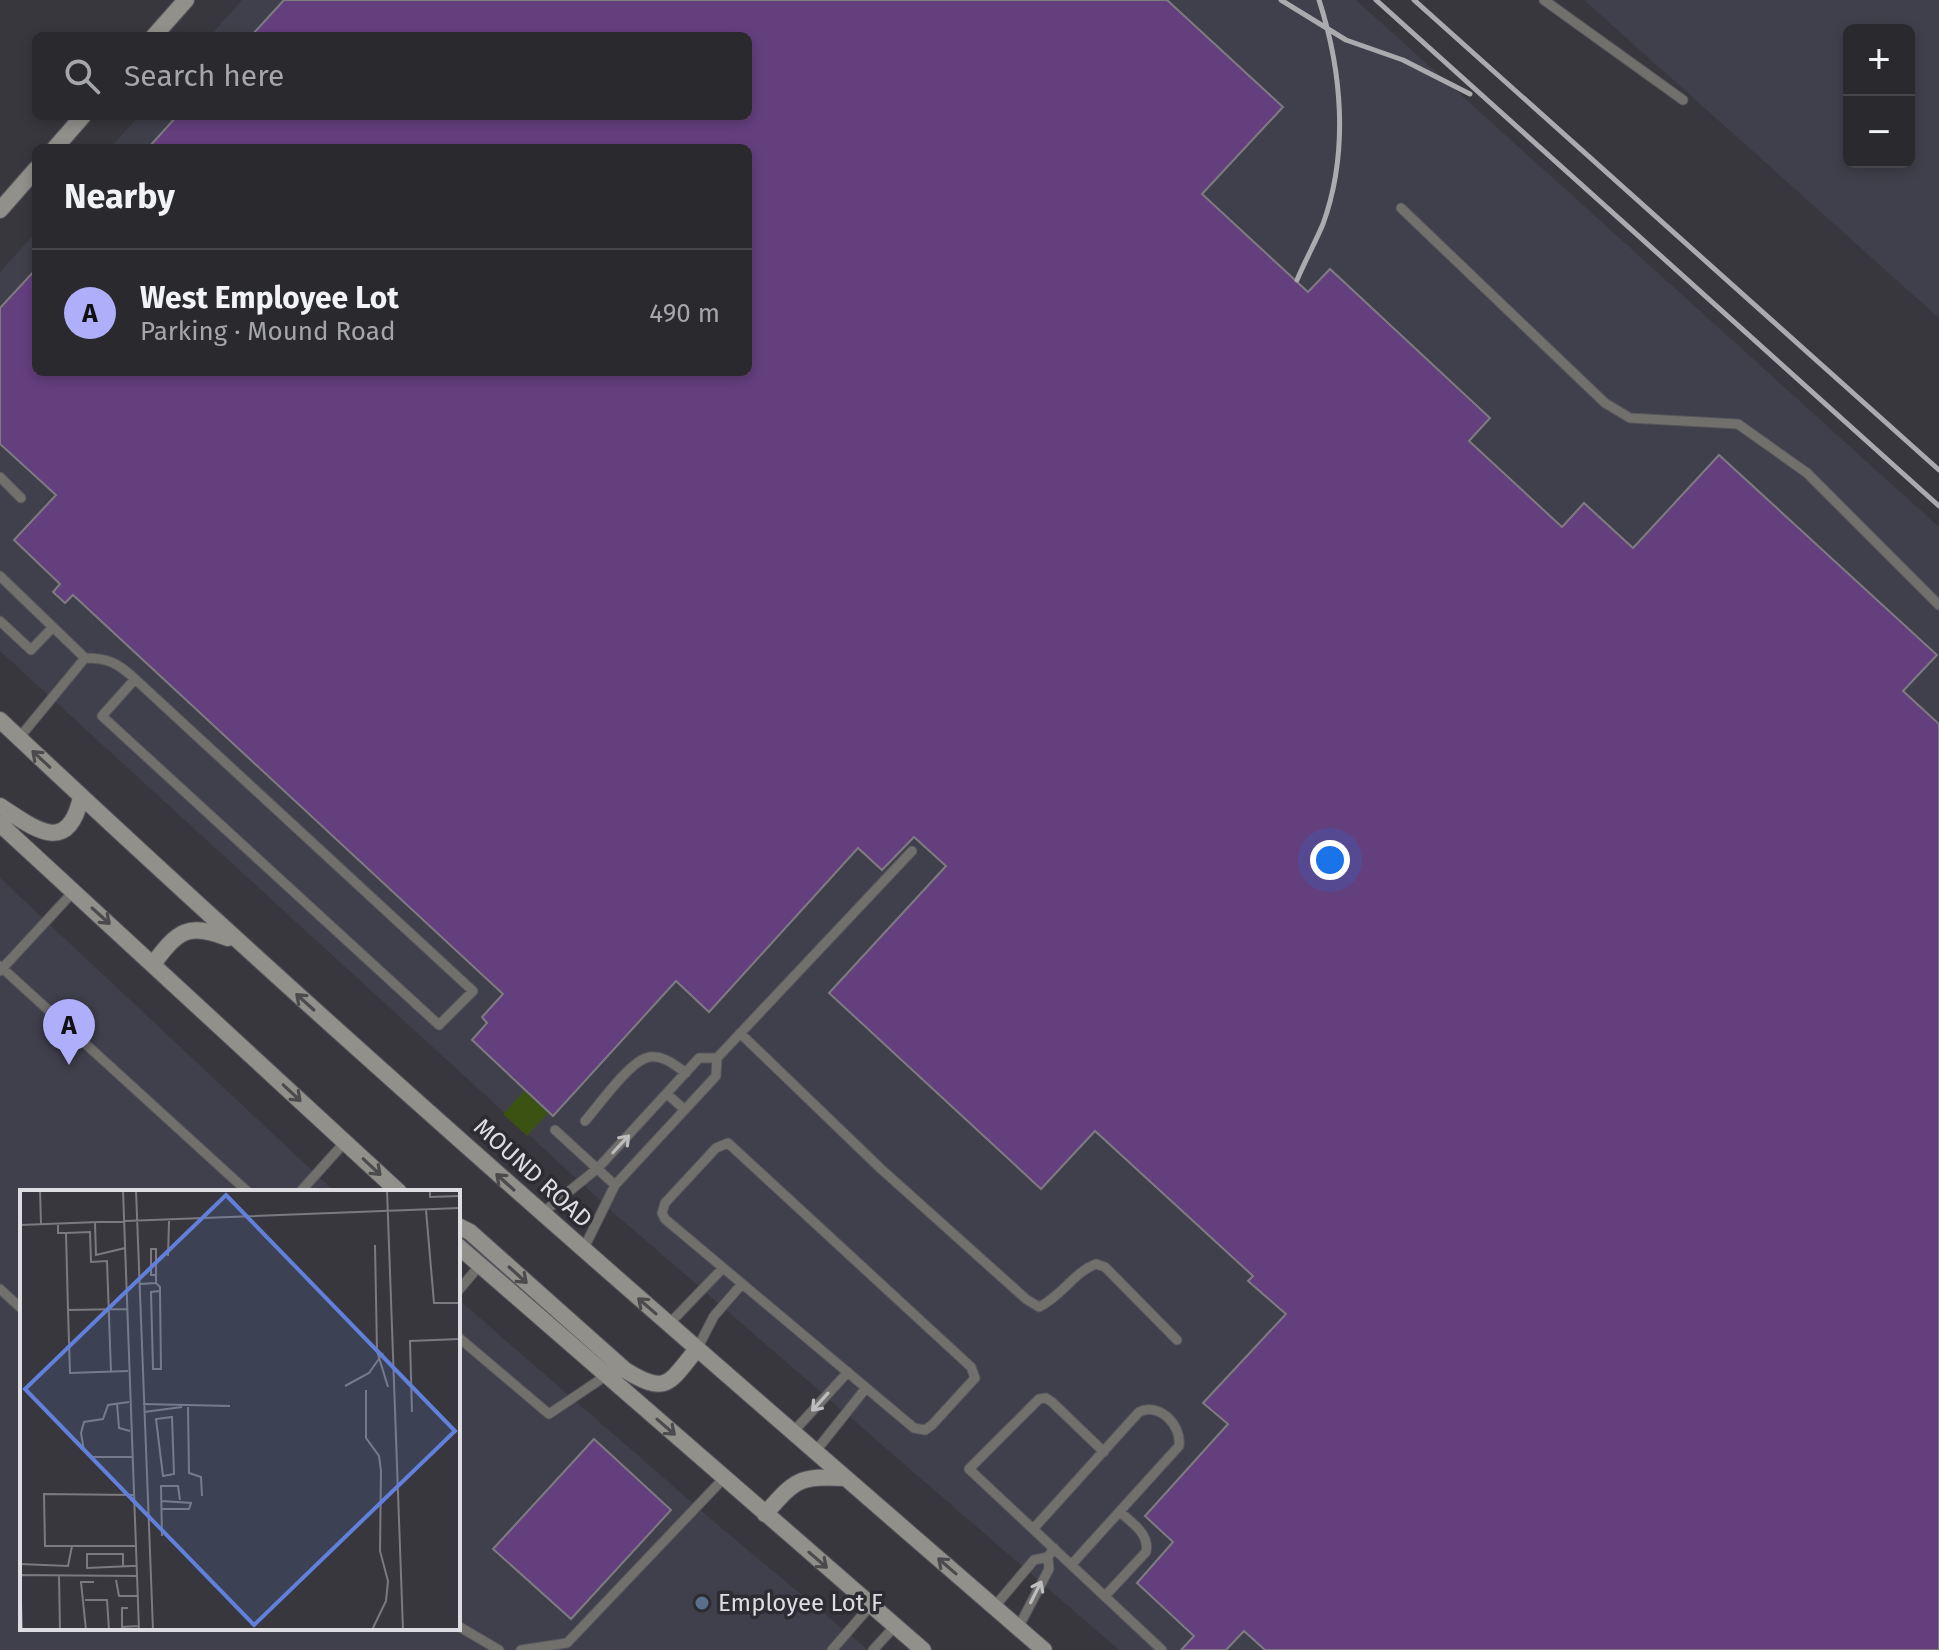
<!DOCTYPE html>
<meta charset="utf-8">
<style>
:root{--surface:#29292e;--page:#35353a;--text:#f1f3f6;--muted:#a5a6aa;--line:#45454a;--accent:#aeaefb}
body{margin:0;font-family:"Fira Sans",sans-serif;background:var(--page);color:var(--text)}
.controls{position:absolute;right:24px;top:24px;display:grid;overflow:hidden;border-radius:12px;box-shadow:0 4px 12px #0003}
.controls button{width:72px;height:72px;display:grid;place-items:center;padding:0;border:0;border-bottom:2px solid var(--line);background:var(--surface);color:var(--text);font:40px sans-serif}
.you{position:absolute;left:1330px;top:860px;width:28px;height:28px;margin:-20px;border:6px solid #fff;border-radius:50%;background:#1a73e8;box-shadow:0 0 0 12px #1a73e833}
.badge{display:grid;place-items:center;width:52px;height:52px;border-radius:50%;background:var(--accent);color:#111;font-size:26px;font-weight:700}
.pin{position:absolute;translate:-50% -66px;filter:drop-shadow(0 2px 4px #0008)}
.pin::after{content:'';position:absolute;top:42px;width:28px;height:24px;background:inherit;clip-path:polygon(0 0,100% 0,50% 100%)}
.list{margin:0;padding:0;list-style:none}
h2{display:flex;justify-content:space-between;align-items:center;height:104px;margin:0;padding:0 32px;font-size:34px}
h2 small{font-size:26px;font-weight:400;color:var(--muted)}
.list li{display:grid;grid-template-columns:52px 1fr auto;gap:24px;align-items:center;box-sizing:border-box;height:128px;padding:0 32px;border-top:2px solid var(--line)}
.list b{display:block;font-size:30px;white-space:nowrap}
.list p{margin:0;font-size:26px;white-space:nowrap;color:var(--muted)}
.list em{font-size:26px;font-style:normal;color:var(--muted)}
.icon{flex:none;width:44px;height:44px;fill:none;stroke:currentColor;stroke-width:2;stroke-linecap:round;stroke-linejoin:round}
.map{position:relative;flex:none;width:1939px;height:1650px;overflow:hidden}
.search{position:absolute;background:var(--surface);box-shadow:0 4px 12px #0003;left:32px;top:32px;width:720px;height:88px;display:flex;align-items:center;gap:20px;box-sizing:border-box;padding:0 28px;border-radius:12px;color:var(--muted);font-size:30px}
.panel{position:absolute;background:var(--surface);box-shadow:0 4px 12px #0003;left:32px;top:144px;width:720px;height:232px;border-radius:12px}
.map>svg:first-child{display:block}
</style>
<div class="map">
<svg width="1939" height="1650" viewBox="0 0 1939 1650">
<rect width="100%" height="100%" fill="#37373d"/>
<!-- built -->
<path fill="#40404c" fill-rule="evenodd" d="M242 0H1356L1939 527V1650H1119L614 1213 0 651V272L36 232V372H748V148H110L139 116H748V36H210Z
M1584 0H1939V318ZM1909 30V162H1849V30Z
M0 878 335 1192H22V1628H458V1299L719 1526 868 1650H0Z"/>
<!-- green -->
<path fill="#3b5212" d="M524 1091 548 1113 527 1136 503 1114Z"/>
<!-- building -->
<path fill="#643f7e" stroke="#7e7b81" stroke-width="2" d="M284 0H1167L1283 107 1202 194 1308 292 1330 269 1490 418 1469 441 1562 527 1584 503 1633 548 1719 455 1937 655 1903 691 1939 724V1650H1265L1244 1631 1226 1650H1181L1194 1636 1137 1583 1173 1542 1145 1516 1228 1424 1203 1403 1286 1314 1248 1281 1253 1276 1095 1131 1041 1189 829 993 946 866 914 837 882 870 858 848 709 1012 676 981 553 1116 472 1040 487 1023 482 1017 503 994 73 595 65 603 53 592 60 584 14 540 56 495 0 444V308L36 269V372H748V148H148L177 116H748V36H251Z
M594 1439 671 1510 571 1619 493 1549Z"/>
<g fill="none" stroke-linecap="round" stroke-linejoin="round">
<defs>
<path id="service" d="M1544 0 1683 100
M1401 208 1605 403 1630 418 1738 424 1807 473 1939 605
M0 477 21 498
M0 576 85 658 19 738
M0 621 31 650 53 627
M85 658C108 658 118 663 135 679L473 991 439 1025 102 716 135 679
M0 966 248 1192
M0 971 74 891
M740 1033 880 1168 1026 1299 1039 1307C1062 1296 1074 1272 1096 1264L1105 1267 1177 1340
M667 1094 684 1109
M585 1121C599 1105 628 1064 646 1058 661 1053 675 1065 686 1073
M555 1130 615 1185
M728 1143 971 1367 975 1378 932 1425 925 1430 914 1428 665 1219 662 1213 665 1203 716 1148Z
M300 1192 345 1142
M541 1214 598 1168 699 1058H717
M583 1250 615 1185 716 1076 717 1058 912 851
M0 1289 22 1309
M458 1291 480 1265
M669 1324 723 1268
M458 1337 549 1414 607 1375
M697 1349 714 1316 742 1284
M793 1432 848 1372
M815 1452 866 1388
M1104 1452 1052 1402 1046 1398 1039 1399 969 1469 1162 1650
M1034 1528 1139 1412C1159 1402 1182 1425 1179 1446L1072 1564
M1105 1596 1146 1552C1150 1534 1132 1523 1120 1512
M995 1606 1034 1560 1048 1557 1054 1548
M458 1626 499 1650
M1018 1628 1049 1569 1048 1557
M521 1650 567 1643 724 1478
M832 1650 871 1605
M873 1650 895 1626"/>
<path id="secondary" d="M154 36 186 0
M55 148 83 116
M0 210 36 169
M0 720C339 1040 692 1345 1044 1650
M0 806C34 828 68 857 81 797
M0 824 399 1192
M153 964C178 931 187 922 228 938
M458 1226 470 1232 625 1370C667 1396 669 1383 697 1349
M458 1246 923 1650
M765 1514C796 1479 798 1476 846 1478"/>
</defs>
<!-- service casing -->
<use href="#service" stroke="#55555b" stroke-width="11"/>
<!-- secondary casing -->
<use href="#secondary" stroke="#55555b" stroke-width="18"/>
<!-- service -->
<use href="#service" stroke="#71706d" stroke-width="9"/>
<!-- secondary -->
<use href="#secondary" stroke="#92908b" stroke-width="16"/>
<!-- rail -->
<path stroke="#aaaaaf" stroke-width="5" d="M1281 0 1346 40 1403 60 1470 94
M1376 0 1939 506
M1414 0 1939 470
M1297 280C1305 261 1315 243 1323 224 1349 152 1342 71 1319 0"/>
</g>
<!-- one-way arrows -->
<defs><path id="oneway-shaft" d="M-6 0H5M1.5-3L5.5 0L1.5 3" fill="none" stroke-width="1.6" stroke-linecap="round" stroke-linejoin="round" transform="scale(2)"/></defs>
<g stroke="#4b4a4d">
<use href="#oneway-shaft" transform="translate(41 759) rotate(-137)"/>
<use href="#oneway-shaft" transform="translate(101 916) rotate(42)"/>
<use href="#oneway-shaft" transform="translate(305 1002) rotate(-138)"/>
<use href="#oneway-shaft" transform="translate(292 1093) rotate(43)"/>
<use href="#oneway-shaft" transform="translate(372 1167) rotate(43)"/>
<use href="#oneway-shaft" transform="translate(505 1182) rotate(-138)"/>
<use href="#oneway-shaft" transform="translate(518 1275) rotate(42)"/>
<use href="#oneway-shaft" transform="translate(647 1306) rotate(-139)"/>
<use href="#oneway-shaft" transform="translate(666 1427) rotate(41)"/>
<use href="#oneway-shaft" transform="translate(818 1560) rotate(41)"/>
<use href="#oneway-shaft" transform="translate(947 1566) rotate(-139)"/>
</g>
<g stroke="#bdbdbf">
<use href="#oneway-shaft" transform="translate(621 1144) rotate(-47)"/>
<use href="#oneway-shaft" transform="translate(820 1402) rotate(132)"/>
<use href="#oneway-shaft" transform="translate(1036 1592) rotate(-63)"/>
</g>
<!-- markers -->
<circle fill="#5c6f8a" stroke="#2c2c32" stroke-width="3" cx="702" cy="1603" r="8"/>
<g text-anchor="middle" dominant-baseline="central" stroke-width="7" stroke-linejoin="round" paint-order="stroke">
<!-- street labels -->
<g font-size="24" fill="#dedee2" stroke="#2c2c32">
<text transform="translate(533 1173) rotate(42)">MOUND ROAD</text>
</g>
<!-- poi labels -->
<g font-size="24" fill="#dedee2" stroke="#2c2c32" text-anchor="start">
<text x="718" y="1603">Employee Lot F</text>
</g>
</g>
<!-- overview -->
<g transform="translate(20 1190)">
<rect width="440" height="440" fill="#37373d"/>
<path fill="none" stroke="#7a7a7f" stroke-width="2" d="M20 0 21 34M103 0 119 440M116 0 133 440M367 0 383 440M410 0V7L440 6M406 20 414 113H440M75 33 76 65 105 58M38 34V43H46L48 120M0 35 440 18M46 43 70 42 71 72 87 71 91 182M355 55 357 161 368 197M148 66 149 31M136 93 140 97V101L141 179H133L131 102 140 101M120 94 136 93V59H131V85H136M107 119 48 120 50 183 108 181M325 196 349 183 363 163M346 200V248L359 266 361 281 360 361 368 391 366 411 352 440M109 212 88 215 83 229 64 232 61 243 64 261 73 267H112M97 213 99 238 110 241M123 214 210 216M168 217 169 283 181 287 182 306M124 222 162 217M392 222 390 151 440 149M152 227 154 284 143 286 136 229ZM114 305 24 304 25 356H116M142 311 171 313 169 319H142M142 346 141 296H158L160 310M0 374 48 376 52 356M103 376V364H67V378L112 376H116M0 385 117 386M0 386 2 440M39 386 40 440M96 390 99 406H117M65 410H87L89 440M108 418H102V437L118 436M66 440 61 392H74"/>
<path fill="#6180dc" fill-opacity="0.15" stroke="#6180dc" stroke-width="4" d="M206 5 435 241 234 435 5 199Z"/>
<rect width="440" height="440" fill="none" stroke="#dedee2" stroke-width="4"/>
</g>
</svg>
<div class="controls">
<button>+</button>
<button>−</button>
</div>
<div class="you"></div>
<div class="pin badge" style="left:69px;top:1065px">A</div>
<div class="search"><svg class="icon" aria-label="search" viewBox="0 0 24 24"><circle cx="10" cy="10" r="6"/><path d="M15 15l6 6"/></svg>Search here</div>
<section class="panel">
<h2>Nearby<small></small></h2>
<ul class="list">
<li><span class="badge">A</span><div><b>West Employee Lot</b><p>Parking · Mound Road</p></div><em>490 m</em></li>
</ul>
</section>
</div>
